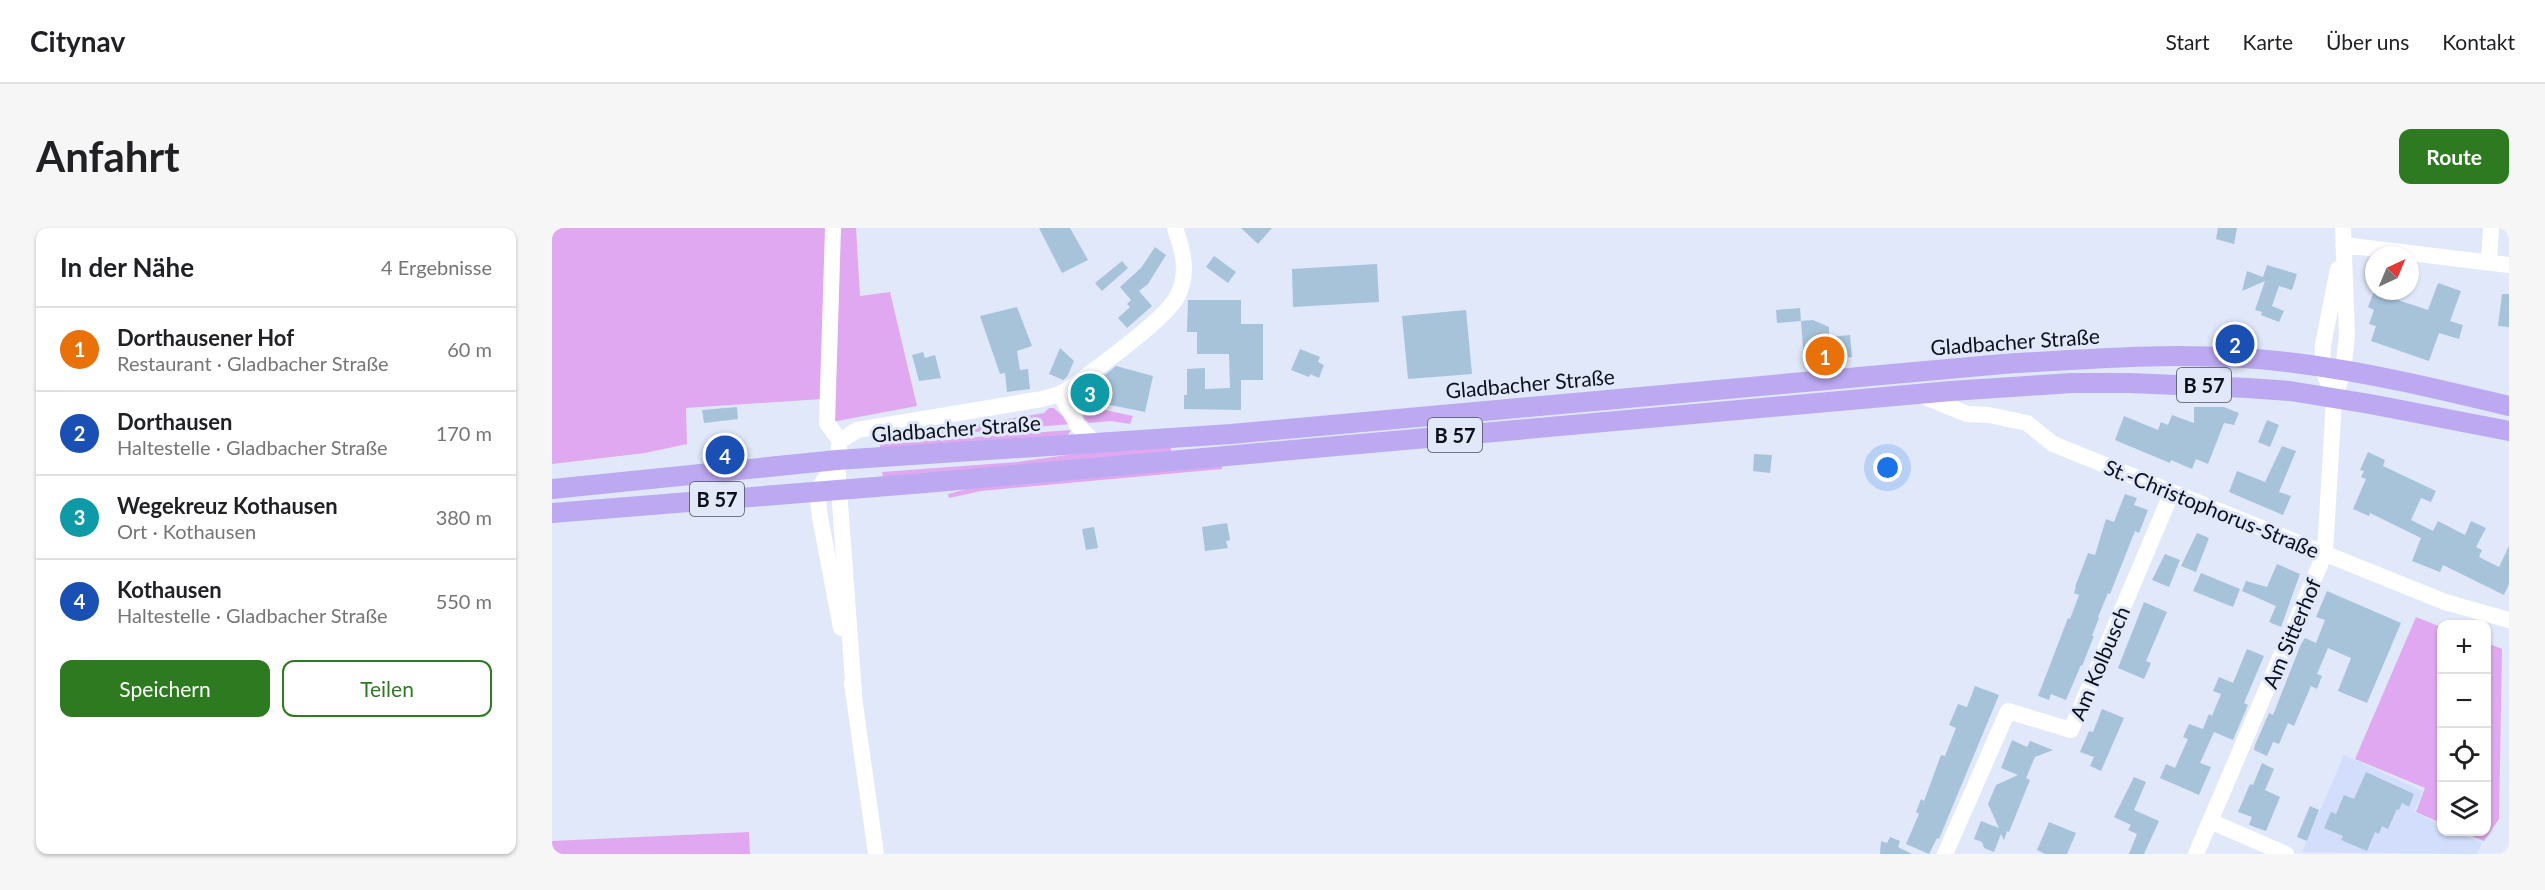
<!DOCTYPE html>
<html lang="de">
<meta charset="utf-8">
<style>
:root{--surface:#fff;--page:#f6f6f6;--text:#202124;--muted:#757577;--line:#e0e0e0;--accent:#2e7a21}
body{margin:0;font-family:Lato,sans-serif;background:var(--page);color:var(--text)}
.controls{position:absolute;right:18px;bottom:18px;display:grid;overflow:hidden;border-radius:12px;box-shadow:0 2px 4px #0004}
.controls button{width:54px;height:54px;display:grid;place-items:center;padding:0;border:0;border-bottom:2px solid var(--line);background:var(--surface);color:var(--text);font:30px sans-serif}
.compass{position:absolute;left:1813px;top:18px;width:54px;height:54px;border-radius:50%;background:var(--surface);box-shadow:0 2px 4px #0004;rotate:44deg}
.you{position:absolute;left:1336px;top:240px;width:21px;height:21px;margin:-15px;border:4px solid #fff;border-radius:50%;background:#1a73e8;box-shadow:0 0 0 9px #1a73e833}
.badge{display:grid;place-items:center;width:39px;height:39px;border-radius:50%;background:var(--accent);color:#fff;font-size:20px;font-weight:700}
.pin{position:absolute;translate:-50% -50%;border:3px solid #fff;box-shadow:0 2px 6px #0006}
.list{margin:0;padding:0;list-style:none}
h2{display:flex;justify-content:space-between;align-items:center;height:78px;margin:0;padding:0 24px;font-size:26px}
h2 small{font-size:20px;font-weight:400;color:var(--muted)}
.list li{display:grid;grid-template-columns:39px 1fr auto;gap:18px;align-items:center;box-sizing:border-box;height:84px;padding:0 24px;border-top:2px solid var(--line)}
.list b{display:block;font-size:22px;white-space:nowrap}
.list p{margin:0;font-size:20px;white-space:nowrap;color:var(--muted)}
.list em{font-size:20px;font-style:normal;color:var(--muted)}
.actions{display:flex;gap:12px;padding:18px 24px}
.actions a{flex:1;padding:14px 0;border:2px solid var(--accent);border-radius:12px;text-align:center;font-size:21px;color:var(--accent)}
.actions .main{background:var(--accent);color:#fff}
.icon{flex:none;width:33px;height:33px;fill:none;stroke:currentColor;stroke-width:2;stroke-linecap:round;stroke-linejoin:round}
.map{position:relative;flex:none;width:1957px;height:626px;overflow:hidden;border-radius:12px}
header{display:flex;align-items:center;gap:36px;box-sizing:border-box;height:84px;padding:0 30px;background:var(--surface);border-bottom:2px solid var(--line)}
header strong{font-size:28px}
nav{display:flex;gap:33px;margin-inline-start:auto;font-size:21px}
.intro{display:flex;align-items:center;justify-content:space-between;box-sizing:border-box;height:144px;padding:0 36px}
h1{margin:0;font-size:42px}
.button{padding:15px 27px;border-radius:12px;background:var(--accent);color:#fff;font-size:21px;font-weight:700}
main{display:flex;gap:36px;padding:0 36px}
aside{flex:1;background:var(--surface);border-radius:12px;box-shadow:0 2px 4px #0004}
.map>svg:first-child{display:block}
</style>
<header>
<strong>Citynav</strong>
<nav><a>Start</a><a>Karte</a><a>Über uns</a><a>Kontakt</a></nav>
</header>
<div class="intro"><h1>Anfahrt</h1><a class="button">Route</a></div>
<main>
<aside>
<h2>In der Nähe<small>4 Ergebnisse</small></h2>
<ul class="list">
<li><span class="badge" style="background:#e8710a">1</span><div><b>Dorthausener Hof</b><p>Restaurant · Gladbacher Straße</p></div><em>60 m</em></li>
<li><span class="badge" style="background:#1a4fb4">2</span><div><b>Dorthausen</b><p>Haltestelle · Gladbacher Straße</p></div><em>170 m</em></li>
<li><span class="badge" style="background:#0f9aa8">3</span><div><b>Wegekreuz Kothausen</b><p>Ort · Kothausen</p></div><em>380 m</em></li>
<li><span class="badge" style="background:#1a4fb4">4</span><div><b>Kothausen</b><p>Haltestelle · Gladbacher Straße</p></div><em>550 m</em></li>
</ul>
<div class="actions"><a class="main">Speichern</a><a>Teilen</a></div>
</aside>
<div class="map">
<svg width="1957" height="626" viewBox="0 0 1957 626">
<rect width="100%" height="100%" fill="#e0e8fa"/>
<!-- built -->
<path fill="#d2defc" d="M1792 527 1871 563 1862 584 1889 597 1890 604H1904L1930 615 1925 626 1750 624Z"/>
<!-- green -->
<path fill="#e0a8f0" d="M0 0H304L308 68 338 64 365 178 269 196 270 171 134 180 135 216 93 225 0 236Z
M529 177 581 188 578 196 559 193 537 195 532 191Z
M497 180H502L519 196 328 212 337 208 378 204 492 185Z
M519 202 515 208 328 220V216Z
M619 219V224L331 250 330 244 465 234 537 224Z
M670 236V241L429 263 397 270 396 266 426 258Z
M1864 389 1889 399V595L1864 584 1873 560 1803 531Z
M1935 415 1950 421 1947 591 1932 613 1910 604H1934Z
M197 604 198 626H0V613Z"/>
<!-- building -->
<path fill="#a7c3d9" d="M487 0H518L536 32 510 45Z
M689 0H720L706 16Z
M1666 0H1685L1682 16 1664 11Z
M603 19 614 27 596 56 587 63 600 78 575 100 566 90 578 79 575 76 579 72 568 59 589 40Z
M662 28 684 44 676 55 654 39Z
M570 33 576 40 550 63 543 55Z
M825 36 827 74 741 79 740 41Z
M1715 37 1745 46 1740 62 1727 58 1720 78 1732 83 1727 94 1709 87 1710 84 1703 82 1713 53 1690 63 1695 43 1711 49Z
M1886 55 1909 63 1898 93 1911 97 1907 111 1887 105 1877 133 1819 113 1824 98 1817 96 1822 82 1816 79 1822 63H1849L1846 72 1876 82Z
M1950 66H1957V99L1946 98Z
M636 72H689V96H711V152H689V182L632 181V167H635V141L653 140V161L678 160 677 126H645V104H635Z
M465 79 480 118 465 123 468 142 476 141 478 161 455 164 453 145 448 146 428 88Z
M1248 80 1249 93 1225 95 1224 82Z
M914 82 920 146 856 151 850 88Z
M1261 92 1277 99V109L1298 107 1300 129 1252 133 1249 93Z
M508 120 522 133 515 149 511 152 497 146Z
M748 121 768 129 766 134 772 137 767 150 758 146 757 149 739 142Z
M371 124 373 130 383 127 389 150 367 153 360 127Z
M564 138 601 148 593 184 538 173 544 154Z
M185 179 186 191 152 195 150 182Z
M1642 179H1672L1687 185 1682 197 1672 195 1656 236 1644 231 1640 241 1619 232 1618 235 1563 212 1572 188 1606 202 1609 194 1616 197 1620 187 1642 195Z
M1715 192 1727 197 1718 219 1706 214Z
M1730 218 1744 223 1727 264 1739 268 1731 287 1677 264 1685 243 1713 254Z
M1816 224 1833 232 1831 238 1884 263 1879 274 1869 270 1859 292 1881 303 1886 293 1913 307 1919 293 1934 300 1924 319 1930 322 1927 329 1947 339 1957 318V356L1952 367 1891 337 1888 344 1860 333 1869 310 1818 285 1817 288 1801 281 1814 251 1809 249 1812 243 1808 242Z
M1202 226 1220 227 1218 245 1201 243Z
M1573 266 1585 270 1582 277 1596 282 1587 305 1583 303 1558 366 1556 365 1546 389 1547 390 1540 408H1542L1530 438 1529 437 1514 472 1499 466 1497 472 1486 468 1516 390 1518 391 1527 367 1522 365 1524 359H1523L1536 325 1543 327 1554 291 1562 294Z
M675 295 678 312 674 313 676 320 653 323 650 299Z
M542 299 546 320 534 322 530 301Z
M1645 305 1657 310 1644 344 1629 338Z
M1613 326 1628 332 1617 359 1600 352Z
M1725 336 1748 346 1729 399 1717 394 1724 378 1690 363 1694 353 1715 359Z
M1649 345 1688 361 1681 379 1641 363Z
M1775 363 1849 395 1815 475 1786 463 1799 430 1776 420 1765 446 1770 448 1765 461 1759 458 1742 498 1736 495 1727 516 1721 514 1715 528 1702 522 1703 517 1717 485 1721 487 1749 416 1753 410 1764 415 1773 392 1764 389Z
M1592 374 1615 384 1594 433 1599 435 1592 451 1566 440Z
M1695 421 1712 428 1692 475 1696 477 1681 512 1662 504 1648 535 1659 539 1647 567 1608 550 1614 536 1623 540 1636 511 1631 509 1637 496 1651 501 1657 486 1660 488 1669 466 1661 463 1667 449 1681 455Z
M1423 458 1447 467 1387 611 1385 610 1377 626 1354 616 1367 586 1364 584 1369 571 1372 573 1389 527 1393 528 1404 500 1397 497 1406 476 1415 479Z
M1550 481 1572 490 1549 543 1538 538 1542 529 1528 524 1537 503 1541 504Z
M1460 512 1475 519 1478 513 1501 522 1483 529 1474 550 1478 552 1457 604 1455 603 1452 612 1449 606 1442 624 1432 620 1430 614 1422 611 1429 593 1447 600 1436 576 1444 557 1466 547 1449 540Z
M1710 535 1722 541 1713 562 1728 569 1714 603 1697 597 1700 589 1686 584 1698 556 1701 557Z
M1814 544 1862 566 1857 579 1850 575 1847 582 1845 581 1836 601 1830 598 1827 606 1823 604 1815 623 1789 612 1791 608 1772 600 1779 584 1784 586 1792 567 1802 571Z
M1582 549 1594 554 1582 582 1607 593 1592 626H1577L1585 606 1576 602 1579 597 1562 589Z
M1758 578 1767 582 1755 613 1745 609Z
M1497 594 1524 605 1515 626H1493L1485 622Z
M1338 609 1348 613 1346 619 1360 626H1328L1329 613 1335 615Z"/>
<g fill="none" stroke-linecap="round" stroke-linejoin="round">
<!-- minor -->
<path stroke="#fff" stroke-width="16" d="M281 0 275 195 288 213
M1791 17 1957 37
M1937 34 1939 0
M508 166 526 198 544 216
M1366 166 1415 186 1437 187 1475 195 1501 216 1893 374 1957 392
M1782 171 1770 139 1771 117 1786 41
M285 232 265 263 268 289 289 400
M300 455 324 626
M302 466 287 262 285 232 288 213 305 202 490 171 508 166 521 158C544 140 616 90 626 67 637 44 631 23 623 0
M1658 593 1734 626
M1393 626 1456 483 1519 502 1620 264
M1644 626 1773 325 1782 171 1791 143 1795 107 1791 0"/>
<!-- major -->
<path stroke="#bca9f1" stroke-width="20" d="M0 261 285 232 679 206 1451 136C1547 130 1647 122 1743 135 1815 144 1886 161 1957 178
M0 285 373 255 1399 163 1520 155H1577L1696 160 1738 163 1818 176 1957 203"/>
</g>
<g text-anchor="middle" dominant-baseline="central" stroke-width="6" stroke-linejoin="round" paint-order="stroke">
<!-- shield labels -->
<g fill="#e0e8fa" stroke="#4b505c" stroke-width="1.5">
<rect x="1625" y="140" width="54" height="34" rx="4.5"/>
<rect x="876" y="190" width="54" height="34" rx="4.5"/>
<rect x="138" y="254" width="54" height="34" rx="4.5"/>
</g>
<g font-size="20" font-weight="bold" fill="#0b0f19">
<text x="1652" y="157">B 57</text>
<text x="903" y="207">B 57</text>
<text x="165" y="271">B 57</text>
</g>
<!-- street labels -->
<g font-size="21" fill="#0b0f19" stroke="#e0e8fa">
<text transform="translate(1463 113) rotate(-4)">Gladbacher Straße</text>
<text transform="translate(978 155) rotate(-5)">Gladbacher Straße</text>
<text transform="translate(404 200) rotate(-4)">Gladbacher Straße</text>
<text transform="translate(1660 280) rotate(22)">St.-Christophorus-Straße</text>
<text transform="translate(1739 405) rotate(-67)">Am Sitterhof</text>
<text transform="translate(1547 435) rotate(-67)">Am Kolbusch</text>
</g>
</g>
</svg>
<div class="controls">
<button>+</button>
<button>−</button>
<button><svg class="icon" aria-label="locate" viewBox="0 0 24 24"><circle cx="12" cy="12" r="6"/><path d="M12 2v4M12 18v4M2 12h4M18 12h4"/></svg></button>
<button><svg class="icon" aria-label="layers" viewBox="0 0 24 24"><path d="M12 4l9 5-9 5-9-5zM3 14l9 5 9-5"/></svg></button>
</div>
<svg class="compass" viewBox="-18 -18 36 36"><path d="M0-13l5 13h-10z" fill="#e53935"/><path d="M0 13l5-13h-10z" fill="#757577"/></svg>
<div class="you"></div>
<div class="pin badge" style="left:1273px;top:128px;background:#e8710a">1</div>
<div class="pin badge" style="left:1683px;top:116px;background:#1a4fb4">2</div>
<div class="pin badge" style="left:538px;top:165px;background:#0f9aa8">3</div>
<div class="pin badge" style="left:173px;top:227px;background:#1a4fb4">4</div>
</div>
</main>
